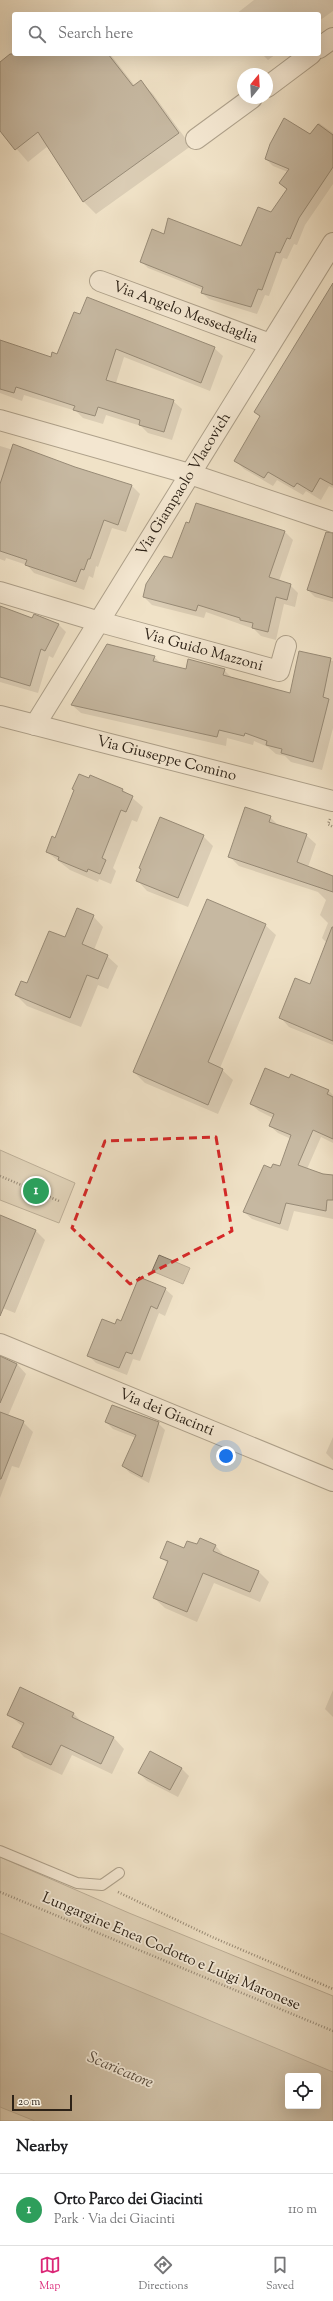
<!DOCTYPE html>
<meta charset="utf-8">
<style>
:root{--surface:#fff;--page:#f6f6f6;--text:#202124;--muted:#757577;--line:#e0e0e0;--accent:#db2777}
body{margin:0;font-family:"Sorts Mill Goudy",serif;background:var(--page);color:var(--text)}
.controls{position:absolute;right:12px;bottom:12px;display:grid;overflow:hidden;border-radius:4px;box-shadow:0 4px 16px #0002}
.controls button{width:36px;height:36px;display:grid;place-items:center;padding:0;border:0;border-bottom:1px solid var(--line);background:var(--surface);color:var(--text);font:20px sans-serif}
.compass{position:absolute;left:237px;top:68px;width:36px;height:36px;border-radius:50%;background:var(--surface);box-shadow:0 4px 16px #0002;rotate:18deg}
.scale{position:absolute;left:12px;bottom:10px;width:60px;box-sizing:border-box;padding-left:4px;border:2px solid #2d2217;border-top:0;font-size:11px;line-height:14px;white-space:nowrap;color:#2d2217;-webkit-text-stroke:3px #f5ecdb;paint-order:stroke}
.you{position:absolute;left:226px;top:1456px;width:14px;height:14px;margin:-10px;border:3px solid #fff;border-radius:50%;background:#1a73e8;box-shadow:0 0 0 6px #1a73e833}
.badge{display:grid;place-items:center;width:26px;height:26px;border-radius:50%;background:var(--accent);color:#fff;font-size:13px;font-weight:700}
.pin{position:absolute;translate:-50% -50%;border:2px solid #fff;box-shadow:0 1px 4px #0006}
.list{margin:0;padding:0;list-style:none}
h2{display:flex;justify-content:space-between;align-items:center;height:52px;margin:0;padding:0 16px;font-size:17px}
h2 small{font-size:13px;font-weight:400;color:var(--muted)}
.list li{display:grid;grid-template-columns:26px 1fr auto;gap:12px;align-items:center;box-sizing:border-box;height:72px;padding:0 16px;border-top:1px solid var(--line)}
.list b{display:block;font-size:15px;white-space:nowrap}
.list p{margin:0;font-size:13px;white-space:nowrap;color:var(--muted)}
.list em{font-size:13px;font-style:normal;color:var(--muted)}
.icon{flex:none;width:22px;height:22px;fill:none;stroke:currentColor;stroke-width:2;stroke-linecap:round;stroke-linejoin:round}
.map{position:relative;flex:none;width:333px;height:2121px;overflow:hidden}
.search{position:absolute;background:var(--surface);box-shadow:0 4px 16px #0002;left:12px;right:12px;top:12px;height:44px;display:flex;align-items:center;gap:10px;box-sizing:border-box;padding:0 14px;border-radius:4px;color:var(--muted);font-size:15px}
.sheet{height:124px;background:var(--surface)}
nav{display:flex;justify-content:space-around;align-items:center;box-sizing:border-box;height:56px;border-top:1px solid var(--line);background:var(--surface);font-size:11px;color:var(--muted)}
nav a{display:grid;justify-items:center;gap:2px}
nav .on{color:var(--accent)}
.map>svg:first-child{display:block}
</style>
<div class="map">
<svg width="333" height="2121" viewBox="0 0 333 2121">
<rect width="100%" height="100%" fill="#f0e2c7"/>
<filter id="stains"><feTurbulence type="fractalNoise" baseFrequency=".005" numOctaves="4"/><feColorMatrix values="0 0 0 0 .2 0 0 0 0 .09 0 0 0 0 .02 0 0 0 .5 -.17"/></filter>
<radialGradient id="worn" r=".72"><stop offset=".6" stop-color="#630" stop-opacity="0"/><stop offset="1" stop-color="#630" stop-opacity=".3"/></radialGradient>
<!-- green -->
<path fill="#cfc1a9" stroke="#7e7260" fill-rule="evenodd" d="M0 1150 75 1183 59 1223 0 1200Z
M0 1857 129 1913 333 1996V2121H0ZM288 2076H318V2106H288Z"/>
<!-- water -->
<path fill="#aea18b" stroke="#7a6e5d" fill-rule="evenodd" d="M159 1255 190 1268 183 1284 152 1271Z
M0 1933 333 2072V2121H35L0 2107ZM288 2076H318V2106H288Z"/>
<!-- shadow -->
<path fill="#0003" d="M254 0H333V11L319 21V14H236Z
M14 52V54H110L135 86 141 82 153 94 191 146 96 214 84 202 48 146 28 162 0 130V63Z
M262 54H276L268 60Z
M319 123 333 133V184L305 225 297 245 294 244 287 259 283 258 269 296 265 295 257 314 209 299 202 293 203 290 148 268 141 261 164 235 242 248 271 214 287 190 280 183 288 172 273 166 266 159 310 135Z
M333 296V488L329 486 321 500 306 491 303 495 277 480 273 486 244 469 236 461 261 417 255 412Z
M74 314 214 348 223 356 210 391 124 357 116 383 173 401 182 409 172 440 148 433 141 426 106 415 103 424 83 418 76 411 24 395 22 401 0 393V348L51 358 57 355Z
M0 446 132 486 140 494 126 532 112 528 98 567 96 566 93 578 89 576 84 590 34 573 27 565 6 558 5 561 0 559Z
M197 505 285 532 293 540 279 581 290 585 298 593 295 607 284 604 276 640 261 636 254 629 206 612 204 618 152 605 144 597 173 560Z
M333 546V602L315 597 308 590Z
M0 607 32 620 34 615 59 625 66 632 53 658 49 656 38 693 0 682Z
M300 653 333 661V728L322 770 291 762 285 756 276 754 268 747 254 741 253 745 227 738 226 746 81 713 72 705 154 657 162 664 186 670H224L232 678 291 694Z
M123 790 143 807 137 822 132 820 113 868 116 871 111 884 99 879 98 882 70 870 47 852 56 839Z
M270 817 279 826 306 835 316 844 308 867 333 877V1045L289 1027 280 1017 310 985 327 943 322 938 328 923 320 915 326 900 318 892 239 866 230 857Z
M203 836 213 846 188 907 147 891 138 881Z
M93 916 103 927 94 950 107 956 118 966 108 989 98 985 81 1027 27 1006 16 995 28 985 65 939Z
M265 925 276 935 220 1068 233 1080 218 1114 145 1083 134 1072Z
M291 1075 329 1091 333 1095V1143L321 1137 307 1169 333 1176V1219L294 1211 288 1231 252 1219 244 1212 272 1169 280 1168 291 1139 278 1133 270 1126 273 1118 259 1111 251 1104 290 1079Z
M4 1218 36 1231 45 1240 15 1313 0 1307V1227Z
M165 1289 173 1296 165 1316 159 1313 140 1361 133 1359 127 1375 96 1363 88 1355 116 1326Z
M0 1358 17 1364 26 1374 8 1416 23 1422 33 1432 19 1468 12 1466 0 1498Z
M106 1422 158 1423 165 1430 149 1483 130 1473 123 1466 136 1438 113 1429Z
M333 1437V1460L326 1453Z
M215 1545 225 1557 258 1571 269 1582 260 1602 214 1583 197 1622 165 1608 154 1598 168 1564 161 1557 197 1546Z
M21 1688 74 1714 83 1723 114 1738 124 1749 112 1774 72 1755 62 1775 24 1757 14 1746 23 1727 8 1714Z
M333 1690V1717L325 1709Z
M181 1768 189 1776 178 1797 147 1781 139 1773Z"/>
<!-- building -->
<path fill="#928673" stroke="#2d2217" d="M10 54H108L133 86 141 80 179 133 83 202 38 132 15 150 0 131V62Z
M284 118 310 134 318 124 333 135V167L299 218 290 239 287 238 280 253 276 252 262 290 258 289 251 307 201 293 203 287 140 262 152 229 164 234 168 218 241 246 258 207 271 212 287 189 279 183 289 169 265 159 270 144Z
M333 283V485L320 478 312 492 297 483 294 487 268 472 264 478 234 461 260 416 254 412Z
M87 297 215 347 201 383 116 349 106 380 174 400 164 432 139 425 140 420 98 407 95 416 73 410 75 406 16 387 14 393 0 389V340L51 357 52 352 57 354 74 312 80 314Z
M13 444 75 467 132 485 118 525 104 520 90 559H88L84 570 81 569 76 582 25 565 27 560 0 551V484Z
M196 503 285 531 269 577 291 584 287 600 276 597 268 632 252 628 253 623 240 620V618L198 605 196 611 143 597 146 584 164 556 172 558 186 522 189 523Z
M326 532 333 533V598L307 590Z
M0 606 32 618 34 614 59 624 45 651 41 649 30 686 0 677Z
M107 644 155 656 153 661 186 669 188 659 225 669 223 675 290 693 299 651 331 658 323 697 329 699 313 762 281 753 282 749 266 745 267 741 245 733 244 736 219 730 217 737 71 705Z
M79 774 89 778 90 775 123 789 122 791 133 796 126 812 121 810 102 858 106 860 100 874 88 869 87 872 58 860 59 857 46 852 52 836 55 838 74 790 72 789Z
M245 807 271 816 269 822 307 834 297 862 333 876V892L228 857Z
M160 817 204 835 178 898 136 881 141 869 139 868Z
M207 899 266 924 208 1062 223 1069 208 1105 133 1072Z
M77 908 94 915 82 944 108 955 98 979 87 975 70 1018 15 995 21 981 27 983 49 931 65 937Z
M332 927H333V1041L279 1018 295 978 310 984Z
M265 1068 289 1078 291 1074 329 1090 327 1094 333 1097V1139L313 1130 298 1165 323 1174 333 1175V1200H327L326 1211 286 1203 280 1224 243 1212 264 1165 271 1168 273 1164 280 1166 291 1135 269 1126 274 1114 250 1104Z
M0 1215 36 1230 0 1316Z
M139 1277 166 1288 157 1309 151 1306 132 1354 126 1352 119 1368 87 1356 102 1319 115 1324 117 1319 121 1321Z
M0 1356 17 1364 0 1403Z
M112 1405 159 1422 142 1477 122 1466 136 1435 105 1422Z
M0 1412 24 1421 1 1479H0Z
M200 1538 216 1545 213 1551 259 1571 250 1592 203 1573 187 1612 153 1598 168 1561 160 1558 167 1541 184 1548 187 1541 197 1544Z
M20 1687 74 1713 72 1717 114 1737 101 1764 61 1745 51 1765 12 1747 24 1723 7 1715Z
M150 1751 182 1768 170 1790 138 1773Z"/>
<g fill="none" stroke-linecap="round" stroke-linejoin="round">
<defs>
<path id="service" d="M0 1851 77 1883 102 1885 119 1873"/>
<g id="minor">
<path d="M319 48 333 38"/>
<path d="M267 87 311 54"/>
<path d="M196 139 252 98"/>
<path id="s1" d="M100 281 270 344"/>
<path d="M0 420 190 474 333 522"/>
<path id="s2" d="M0 592 100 622 279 671 286 646"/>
<path id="s3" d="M0 716 333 801"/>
<path id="s4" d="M35 725 333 243"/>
<path id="s5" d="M0 1344 333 1481"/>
</g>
</defs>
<!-- service casing -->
<use href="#service" stroke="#5e5243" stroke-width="12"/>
<!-- minor casing -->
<use href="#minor" stroke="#5e5243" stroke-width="22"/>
<!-- path -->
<path stroke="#2d2217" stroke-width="2.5" stroke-dasharray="1 2" stroke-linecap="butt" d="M330 819 328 824 333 827
M0 1176 59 1201
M0 1892 333 2031
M118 1892 212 1937 333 1989"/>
<!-- service -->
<use href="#service" stroke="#f5ecdb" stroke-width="10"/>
<!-- minor -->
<use href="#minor" stroke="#f5ecdb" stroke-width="20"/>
</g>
<!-- marked area -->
<path d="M0 0H333V2121H0ZM216 1137 232 1231 130 1284 72 1228 105 1141Z" fill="#f0e2c7" fill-opacity=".55" fill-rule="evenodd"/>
<path fill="none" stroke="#d62828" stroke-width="3" stroke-dasharray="8 5" stroke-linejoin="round" d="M216 1137 232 1231 130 1284 72 1228 105 1141Z"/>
<g text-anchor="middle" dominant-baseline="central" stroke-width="3.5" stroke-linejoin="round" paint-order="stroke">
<!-- street labels -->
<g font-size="15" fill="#2d2217" stroke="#f5ecdb">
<text stroke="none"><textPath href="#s1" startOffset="91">Via Angelo Messedaglia</textPath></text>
<text stroke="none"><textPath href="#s4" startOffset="283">Via Giampaolo Vlacovich</textPath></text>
<text stroke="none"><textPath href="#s2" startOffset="211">Via Guido Mazzoni</textPath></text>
<text stroke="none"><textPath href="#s3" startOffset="172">Via Giuseppe Comino</textPath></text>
<text stroke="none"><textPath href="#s5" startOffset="180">Via dei Giacinti</textPath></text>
<text transform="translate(171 1952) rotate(23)">Lungargine Enea Codotto e Luigi Maronese</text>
</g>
<!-- water labels -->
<g font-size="16" font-style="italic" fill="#5a4e40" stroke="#f5ecdb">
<text transform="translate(120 2071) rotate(23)">Scaricatore</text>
</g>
</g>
<rect width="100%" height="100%" filter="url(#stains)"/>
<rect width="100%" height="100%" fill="url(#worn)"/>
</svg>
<div class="controls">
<button><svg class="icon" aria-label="locate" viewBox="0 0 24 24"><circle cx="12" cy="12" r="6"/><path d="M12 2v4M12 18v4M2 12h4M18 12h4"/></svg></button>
</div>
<svg class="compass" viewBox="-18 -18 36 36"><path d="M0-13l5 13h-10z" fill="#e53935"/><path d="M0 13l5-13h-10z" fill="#757577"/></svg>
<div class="scale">20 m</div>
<div class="you"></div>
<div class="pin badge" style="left:36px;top:1191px;background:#2e9e5b">1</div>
<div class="search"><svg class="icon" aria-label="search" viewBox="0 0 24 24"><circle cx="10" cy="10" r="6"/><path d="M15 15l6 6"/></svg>Search here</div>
</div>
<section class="sheet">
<h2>Nearby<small></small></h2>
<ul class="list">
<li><span class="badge" style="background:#2e9e5b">1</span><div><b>Orto Parco dei Giacinti</b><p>Park · Via dei Giacinti</p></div><em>110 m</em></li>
</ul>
</section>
<nav>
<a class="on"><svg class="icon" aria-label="map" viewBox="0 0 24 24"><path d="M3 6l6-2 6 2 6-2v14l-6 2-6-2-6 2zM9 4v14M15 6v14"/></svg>Map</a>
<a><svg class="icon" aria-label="directions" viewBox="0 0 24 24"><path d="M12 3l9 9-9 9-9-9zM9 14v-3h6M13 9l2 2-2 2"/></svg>Directions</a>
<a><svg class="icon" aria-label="saved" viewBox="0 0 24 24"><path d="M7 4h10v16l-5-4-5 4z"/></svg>Saved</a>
</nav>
